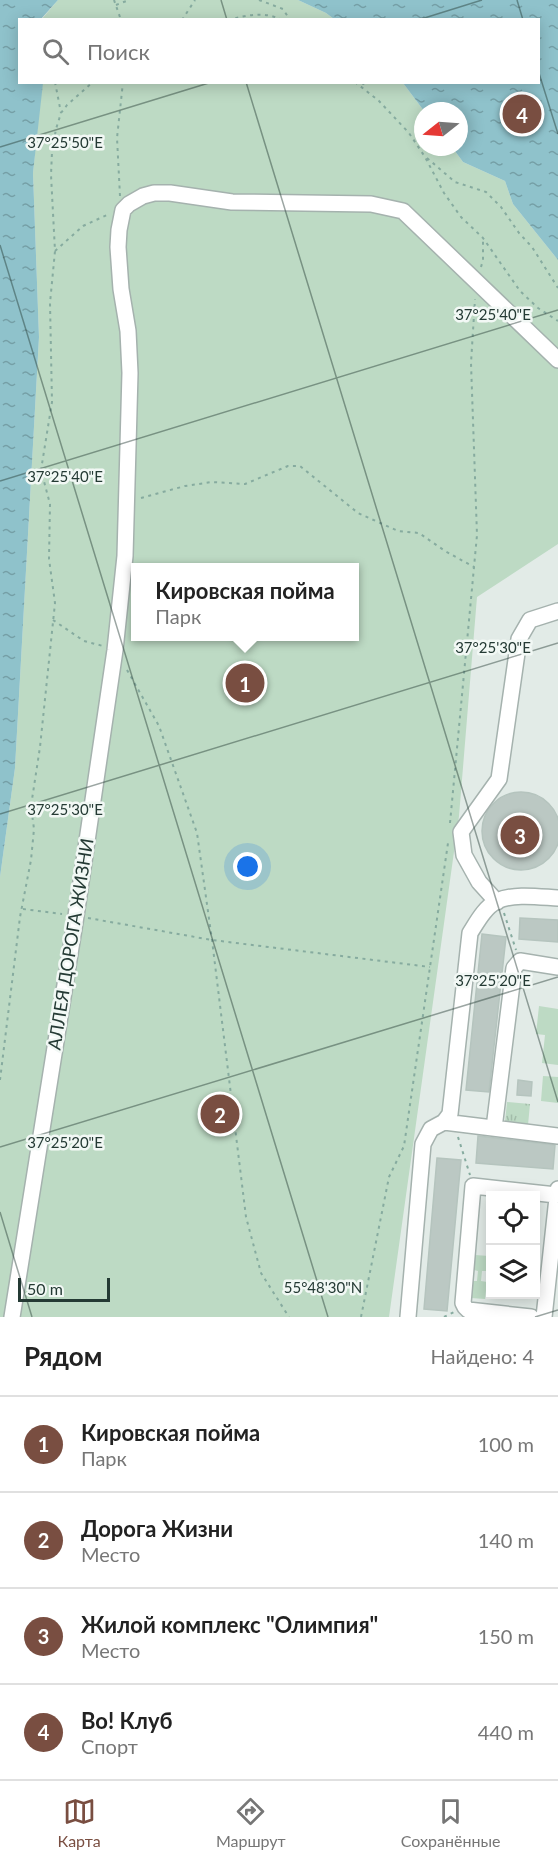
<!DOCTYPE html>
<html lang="ru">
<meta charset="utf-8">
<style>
:root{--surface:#fff;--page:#f6f6f6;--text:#222;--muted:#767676;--line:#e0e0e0;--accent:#794e41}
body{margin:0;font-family:Lato,sans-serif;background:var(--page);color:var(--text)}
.controls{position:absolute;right:18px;bottom:18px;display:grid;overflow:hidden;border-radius:0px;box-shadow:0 3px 15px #0003}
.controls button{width:54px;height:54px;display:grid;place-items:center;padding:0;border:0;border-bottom:2px solid var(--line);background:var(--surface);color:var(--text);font:30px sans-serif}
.compass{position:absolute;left:414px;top:102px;width:54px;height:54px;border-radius:50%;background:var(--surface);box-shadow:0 3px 15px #0003;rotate:253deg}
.scale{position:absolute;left:18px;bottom:15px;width:92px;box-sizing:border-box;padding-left:6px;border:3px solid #243a34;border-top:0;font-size:16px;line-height:21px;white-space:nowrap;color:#243a34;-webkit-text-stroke:4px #f2f8f5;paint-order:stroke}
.you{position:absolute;left:248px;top:867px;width:21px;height:21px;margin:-15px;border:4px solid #fff;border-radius:50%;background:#1a73e8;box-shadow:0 0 0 9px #1a73e833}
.badge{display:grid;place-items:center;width:39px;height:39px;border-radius:50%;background:var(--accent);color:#fff;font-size:20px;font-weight:700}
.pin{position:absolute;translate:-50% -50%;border:3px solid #fff;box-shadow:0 2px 6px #0006}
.popup{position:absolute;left:131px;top:563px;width:228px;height:78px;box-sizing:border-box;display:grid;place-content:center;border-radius:0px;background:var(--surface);filter:drop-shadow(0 2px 4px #0005);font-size:20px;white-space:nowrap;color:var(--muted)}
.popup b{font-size:22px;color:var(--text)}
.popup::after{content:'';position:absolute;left:50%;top:100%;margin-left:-12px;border:12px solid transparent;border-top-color:var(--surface)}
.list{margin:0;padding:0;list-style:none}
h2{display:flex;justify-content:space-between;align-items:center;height:78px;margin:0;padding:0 24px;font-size:26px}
h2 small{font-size:20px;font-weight:400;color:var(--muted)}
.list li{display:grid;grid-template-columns:39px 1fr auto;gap:18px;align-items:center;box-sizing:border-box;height:96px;padding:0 24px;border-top:2px solid var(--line)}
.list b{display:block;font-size:22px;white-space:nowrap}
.list p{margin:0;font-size:20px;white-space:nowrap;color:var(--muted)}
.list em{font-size:20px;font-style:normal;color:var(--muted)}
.icon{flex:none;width:33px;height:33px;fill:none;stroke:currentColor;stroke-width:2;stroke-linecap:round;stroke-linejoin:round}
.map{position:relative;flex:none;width:558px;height:1317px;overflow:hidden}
.search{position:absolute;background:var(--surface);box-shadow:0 3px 15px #0003;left:18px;right:18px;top:18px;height:66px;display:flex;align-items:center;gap:15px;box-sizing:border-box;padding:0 21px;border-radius:0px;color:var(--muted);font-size:22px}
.sheet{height:462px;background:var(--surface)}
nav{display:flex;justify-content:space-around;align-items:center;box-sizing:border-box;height:84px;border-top:2px solid var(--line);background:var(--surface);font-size:16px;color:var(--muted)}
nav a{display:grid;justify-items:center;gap:3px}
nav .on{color:var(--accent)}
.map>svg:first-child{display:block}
</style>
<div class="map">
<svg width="558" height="1317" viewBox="0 0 558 1317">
<defs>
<pattern id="grass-tufts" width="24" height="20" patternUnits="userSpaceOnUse" patternTransform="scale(1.5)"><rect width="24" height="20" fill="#bddac4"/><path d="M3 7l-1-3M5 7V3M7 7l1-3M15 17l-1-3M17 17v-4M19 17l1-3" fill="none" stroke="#a2bca9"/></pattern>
<pattern id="water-ripples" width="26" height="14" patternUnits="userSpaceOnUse" patternTransform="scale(1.5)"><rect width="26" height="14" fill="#8fc2cb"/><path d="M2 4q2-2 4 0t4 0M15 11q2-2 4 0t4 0" fill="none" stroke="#759fa6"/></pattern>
</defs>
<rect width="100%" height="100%" fill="#e2ebe7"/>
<!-- grass -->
<path fill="url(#grass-tufts)" d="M507 1102 530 1104 528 1125 505 1122Z"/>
<!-- green -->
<path fill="#bddac4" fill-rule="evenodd" d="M58 0H298L326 13 334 19 41 20Z
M42 83H403L424 111 423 147H452L463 162 505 181 513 204 558 260V544L477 597 459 816 389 1317H0V877L15 768 39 337 33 173ZM136 568H354V636H136Z
M539 1006 558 1009V1065L542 1063 545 1035 536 1034Z
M543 1076 558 1077V1103L541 1101Z
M475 1255 489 1256 487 1271H482L481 1281 487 1282 485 1299 471 1298 472 1281H477L478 1271 474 1270Z"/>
<!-- water -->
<path fill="url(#water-ripples)" d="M0 0H58L41 19 20 20V82L43 83 33 173 39 337 15 768 0 877Z
M298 0H558V260L513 204 505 181 463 162 452 147H459V111H424L403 83 538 82V20L334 19 326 13Z"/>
<!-- building -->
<path fill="#bbc8c3" stroke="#b5c4be" stroke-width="1.5" d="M482 831a39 39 0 1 1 78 0a39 39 0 1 1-78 0Z
M520 918 558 920V942L519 939Z
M482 934 506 937 489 1092 466 1090Z
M518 1080 532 1082 531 1096 517 1095Z
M478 1136 555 1145 553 1169 476 1163Z
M437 1158 461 1160 447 1311 424 1309Z"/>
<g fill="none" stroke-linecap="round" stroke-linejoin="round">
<defs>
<path id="minor" d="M497 902 479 882 464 855 461 832 499 779 519 639 530 620 558 611
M444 1122 558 1136
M494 1128 514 968 520 961 558 967
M12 1317 76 916 115 650 125 556 130 373 128 331 121 289 118 247 119 230 123 210 129 204 143 196 154 193H170L232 202 371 204 403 211 558 360
M408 1317 423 1144 431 1129 444 1122 450 1114 470 933C477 922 485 907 497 901 514 893 540 897 558 898
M531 1317 468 1310 465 1307 463 1303 473 1186 556 1195
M544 1317 558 1189"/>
</defs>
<!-- minor casing -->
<use href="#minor" stroke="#a5b2ae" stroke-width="18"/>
<!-- path -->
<path stroke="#86ab9f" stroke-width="2" stroke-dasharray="3 4.5" stroke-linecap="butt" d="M114 0 121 20
M259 0 283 9 290 20
M116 5 129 0
M182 20 195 0
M228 20C247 15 265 11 282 20
M55 82 61 113
M355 82 379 101 409 133 425 157 444 193 461 217 483 238 520 291 538 308 558 321
M363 82 364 89
M427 158 455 182 486 192 501 207 519 233 532 247 558 288
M120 196 117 138 123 82
M55 251 83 226 109 214
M481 267 483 260V238
M141 498 185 486 212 482 245 484 288 466H300L358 513 398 531 419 533 445 551 474 567
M53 620 84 641 103 646
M127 670 159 726 197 833 212 940 246 1217 261 1273 289 1317
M450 823 477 535 471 363 475 299
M23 909 62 914
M504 913 516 950
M88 918 212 940 430 967
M0 1080 20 917 31 860 34 829 31 806 40 747 55 603 49 559 50 504 41 470 52 402 50 303 55 251 51 175 52 152 56 129 61 113 67 105 93 82
M458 1137 470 1175
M361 1317 389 1177 404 1146 448 843
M444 1317 454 1312"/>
<!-- minor -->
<use href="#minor" stroke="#fff" stroke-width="15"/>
</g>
<!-- ticks -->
<path fill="none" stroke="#243a34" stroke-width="1.5" stroke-opacity="0.45" d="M221 0 227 20M517 0 523 20M418 20 482 0M538 70 558 134M246 82 558 1102M0 147 212 82M0 245 328 1317M0 481 558 310M0 814 558 643M0 1147 558 977M0 1212 32 1317M535 1317 558 1310"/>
<g text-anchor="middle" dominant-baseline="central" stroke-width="5" stroke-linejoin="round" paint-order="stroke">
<!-- street labels -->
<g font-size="18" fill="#243a34" stroke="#f2f8f5">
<text transform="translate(70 944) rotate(-81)">АЛЛЕЯ ДОРОГА ЖИЗНИ</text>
</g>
</g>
<g font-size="15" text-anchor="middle" fill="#243a34" stroke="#f2f8f5" stroke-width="5" stroke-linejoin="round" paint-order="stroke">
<text x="65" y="148">37°25'50"E</text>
<text x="493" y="320">37°25'40"E</text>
<text x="65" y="482">37°25'40"E</text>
<text x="493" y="653">37°25'30"E</text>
<text x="65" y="815">37°25'30"E</text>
<text x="493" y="986">37°25'20"E</text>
<text x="65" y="1148">37°25'20"E</text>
<text x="323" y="1293">55°48'30"N</text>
</g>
</svg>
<div class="controls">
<button><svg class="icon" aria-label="locate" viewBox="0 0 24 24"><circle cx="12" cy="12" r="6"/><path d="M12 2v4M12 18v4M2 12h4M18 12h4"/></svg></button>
<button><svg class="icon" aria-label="layers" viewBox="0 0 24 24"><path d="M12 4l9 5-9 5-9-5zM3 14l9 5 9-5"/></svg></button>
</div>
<svg class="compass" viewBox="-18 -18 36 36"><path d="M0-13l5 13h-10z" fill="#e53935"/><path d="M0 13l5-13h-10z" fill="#767676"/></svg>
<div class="scale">50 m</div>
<div class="you"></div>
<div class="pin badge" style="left:245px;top:683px">1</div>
<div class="popup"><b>Кировская пойма</b>Парк</div>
<div class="pin badge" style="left:220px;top:1114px">2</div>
<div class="pin badge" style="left:520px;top:835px">3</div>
<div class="pin badge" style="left:522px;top:114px">4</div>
<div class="search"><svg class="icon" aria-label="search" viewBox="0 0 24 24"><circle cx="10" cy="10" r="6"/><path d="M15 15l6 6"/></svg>Поиск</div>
</div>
<section class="sheet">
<h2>Рядом<small>Найдено: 4</small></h2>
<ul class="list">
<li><span class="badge">1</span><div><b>Кировская пойма</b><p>Парк</p></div><em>100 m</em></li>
<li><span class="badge">2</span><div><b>Дорога Жизни</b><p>Место</p></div><em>140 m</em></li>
<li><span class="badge">3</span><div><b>Жилой комплекс &quot;Олимпия&quot;</b><p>Место</p></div><em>150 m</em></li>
<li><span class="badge">4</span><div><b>Во! Клуб</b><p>Спорт</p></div><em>440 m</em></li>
</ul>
</section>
<nav>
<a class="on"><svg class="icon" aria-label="map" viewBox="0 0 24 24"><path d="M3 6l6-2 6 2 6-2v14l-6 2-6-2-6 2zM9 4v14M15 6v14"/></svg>Карта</a>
<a><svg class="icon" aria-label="directions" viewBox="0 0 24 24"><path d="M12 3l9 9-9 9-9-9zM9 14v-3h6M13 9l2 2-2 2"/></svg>Маршрут</a>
<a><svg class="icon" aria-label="saved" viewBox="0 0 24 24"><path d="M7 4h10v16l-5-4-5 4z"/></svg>Сохранённые</a>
</nav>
